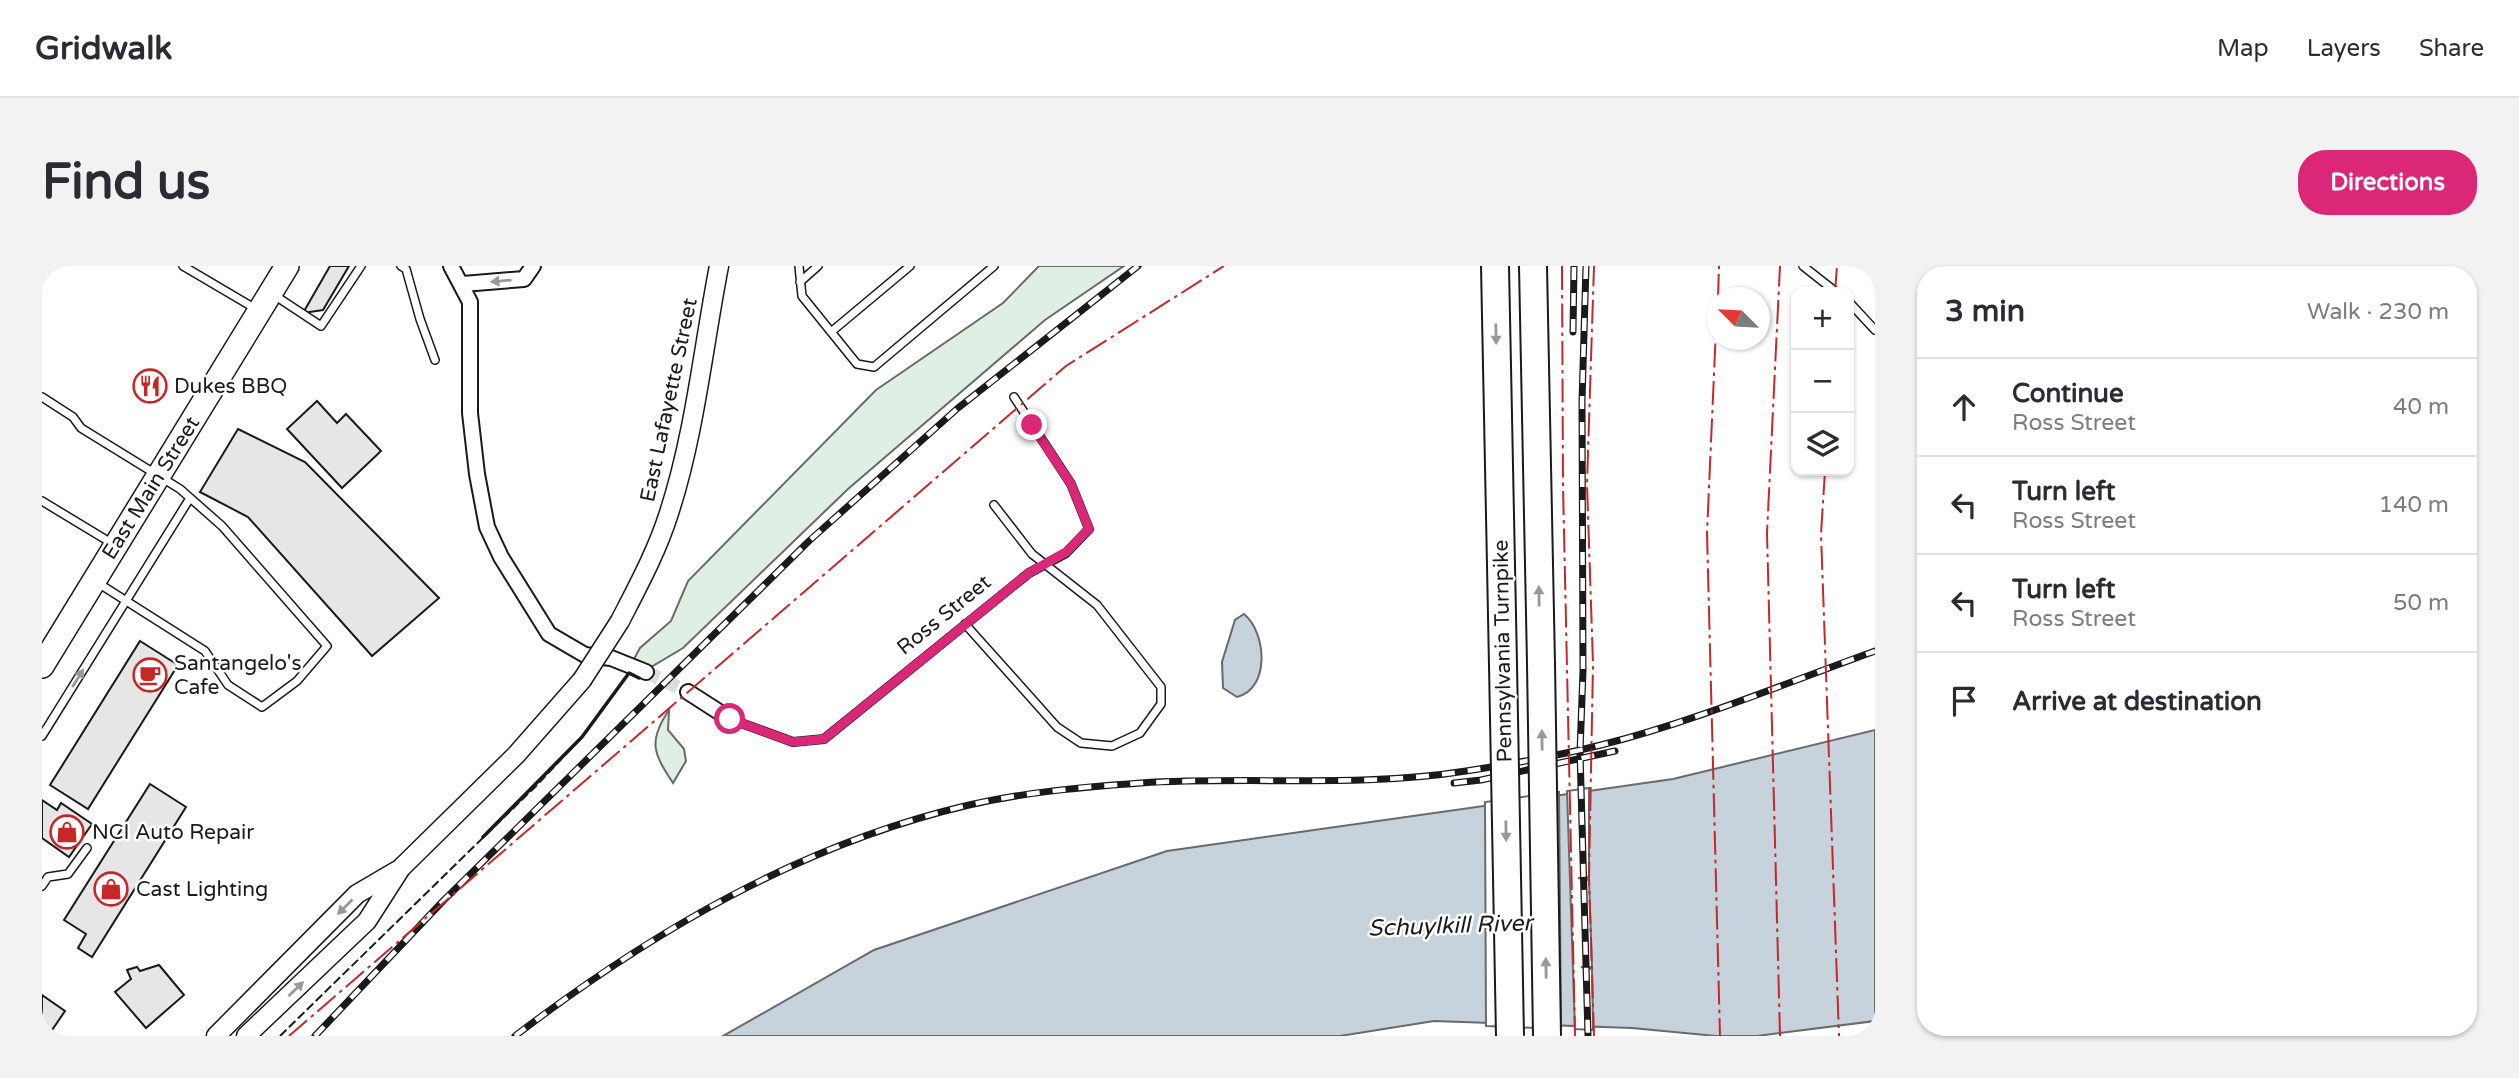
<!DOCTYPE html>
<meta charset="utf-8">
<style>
:root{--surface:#fff;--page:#f2f2f3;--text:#2b2b33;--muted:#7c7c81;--line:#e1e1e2;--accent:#db2777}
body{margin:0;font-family:"Varela Round",sans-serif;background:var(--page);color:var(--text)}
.controls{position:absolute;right:21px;top:21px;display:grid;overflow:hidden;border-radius:14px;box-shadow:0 2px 5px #0004}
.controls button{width:63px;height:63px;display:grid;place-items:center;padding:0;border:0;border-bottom:2px solid var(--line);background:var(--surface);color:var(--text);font:35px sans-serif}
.compass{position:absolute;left:1665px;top:21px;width:63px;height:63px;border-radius:50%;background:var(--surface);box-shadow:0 2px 5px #0004;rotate:294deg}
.stop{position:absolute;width:21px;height:21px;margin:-16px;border:5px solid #db2777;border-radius:50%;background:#fff}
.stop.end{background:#db2777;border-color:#fff;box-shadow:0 2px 7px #0008}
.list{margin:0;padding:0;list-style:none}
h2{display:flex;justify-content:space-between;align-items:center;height:91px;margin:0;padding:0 28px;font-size:30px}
h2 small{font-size:23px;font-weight:400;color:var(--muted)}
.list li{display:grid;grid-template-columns:46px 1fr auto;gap:21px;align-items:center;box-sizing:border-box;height:98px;padding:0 28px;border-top:2px solid var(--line)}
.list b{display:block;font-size:26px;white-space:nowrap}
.list p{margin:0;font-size:23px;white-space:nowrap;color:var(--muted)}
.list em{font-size:23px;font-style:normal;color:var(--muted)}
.icon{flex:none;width:38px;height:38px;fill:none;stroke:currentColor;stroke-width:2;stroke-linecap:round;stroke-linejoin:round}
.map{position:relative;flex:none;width:1833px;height:770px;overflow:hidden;border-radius:28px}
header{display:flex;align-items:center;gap:42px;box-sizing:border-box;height:98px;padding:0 35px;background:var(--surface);border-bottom:2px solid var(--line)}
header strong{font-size:33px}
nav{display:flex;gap:38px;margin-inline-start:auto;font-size:24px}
.intro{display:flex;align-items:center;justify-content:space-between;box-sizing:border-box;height:168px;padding:0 42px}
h1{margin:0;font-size:49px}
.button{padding:18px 32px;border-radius:28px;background:var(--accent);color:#fff;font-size:24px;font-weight:700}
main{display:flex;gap:42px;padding:0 42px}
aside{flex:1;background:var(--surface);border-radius:28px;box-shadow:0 2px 5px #0004}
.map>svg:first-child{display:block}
</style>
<header>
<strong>Gridwalk</strong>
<nav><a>Map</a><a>Layers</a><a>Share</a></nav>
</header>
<div class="intro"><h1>Find us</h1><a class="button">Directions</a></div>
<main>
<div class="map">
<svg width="1833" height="770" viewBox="0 0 1833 770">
<rect width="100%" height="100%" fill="#fff"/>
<!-- green -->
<path fill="#e0efe3" stroke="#6a6a6a" stroke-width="2" d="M997 0H1082L1003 54 806 223 641 382 609 401 592 393 598 382 629 355 646 315 834 124 961 37Z
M627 444 626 464 642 483 644 495 631 517C611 487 606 475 627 444Z"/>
<!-- water -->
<path fill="#c6d2dc" stroke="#6a6a6a" stroke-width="2" d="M1202 348C1225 367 1228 423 1195 431L1181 422 1180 396 1193 354Z
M1833 464V755L1715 770H1674L1590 762 1392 755 1298 770H681L832 684 1125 585 1631 513Z"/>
<!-- pier -->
<path fill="#fff" stroke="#6a6a6a" stroke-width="2" d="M1547 522V611L1536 612 1547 614 1550 701H1539L1550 703 1551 764 1533 763 1525 525Z
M1517 526 1519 763 1444 760 1443 536Z"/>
<!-- building -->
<path fill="#e6e6e6" stroke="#1a1a1a" stroke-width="2" d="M288 0H307L281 44 261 47Z
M275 135 295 157 304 148 339 185 300 222 245 163Z
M196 163 263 196 397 332 330 390 206 251 158 226Z
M98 375 136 399 46 543 8 519Z
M108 518 144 541 50 691 36 682 44 668 22 654Z
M0 534 15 544 19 537 50 558 27 591 0 572Z
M117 699 142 729 104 762 73 726 89 713 85 704 95 701 98 705Z
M0 729 23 745 6 770H0Z"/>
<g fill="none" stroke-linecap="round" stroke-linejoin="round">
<!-- minor-tunnel -->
<path stroke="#ddd" stroke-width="14" stroke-dasharray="14 7" stroke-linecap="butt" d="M604 406 646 426"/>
<defs>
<path id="service" d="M141 0 214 43
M359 0 364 3 378 53 393 94
M757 0 760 30 815 98 832 101 952 0
M1761 0 1794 26
M758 16 776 0
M232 29 279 60 319 0
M1807 36 1833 64
M789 66 868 0
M0 131 31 151 39 162 138 223 180 260 285 380 255 415 220 441 186 419 163 385 56 317
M0 235 71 278
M923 358 1015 461 1039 477 1070 480 1098 467 1119 438V421L1055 339 990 288 952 239
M688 453 751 476 782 473 987 307 1024 287 1047 263 1029 218 972 131
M0 470 148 232
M0 620 6 611 26 608 45 582"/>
<path id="minor" d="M409 0 428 36V147L435 208 445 261 459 291 507 368 543 389 569 392 604 406
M421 18 482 13 491 0
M646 426 688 453"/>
<path id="tertiary" d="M578 355C596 320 615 285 627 247 653 167 661 82 677 0
M174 770 315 628 356 604
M204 770 325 655 359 602 474 489 540 414"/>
<path id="primary" d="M0 400 245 0"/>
<path id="motorway" d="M1453 0 1461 399
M1491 0 1499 398"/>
</defs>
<!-- service casing -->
<use href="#service" stroke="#1a1a1a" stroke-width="10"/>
<!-- minor casing -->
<use href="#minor" stroke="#1a1a1a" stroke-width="18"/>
<!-- tertiary casing -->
<use href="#tertiary" stroke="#1a1a1a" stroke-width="21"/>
<!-- primary casing -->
<use href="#primary" stroke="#1a1a1a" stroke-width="26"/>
<!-- motorway casing -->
<use href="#motorway" stroke="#1a1a1a" stroke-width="30"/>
<!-- service -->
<use href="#service" stroke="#fff" stroke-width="7"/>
<!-- minor -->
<use href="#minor" stroke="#fff" stroke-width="14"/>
<!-- tertiary -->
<use href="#tertiary" stroke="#fff" stroke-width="18"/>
<!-- primary -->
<use href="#primary" stroke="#fff" stroke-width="23"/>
<!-- motorway -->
<use href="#motorway" stroke="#fff" stroke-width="26"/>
<defs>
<path id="rail" d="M1544 0 1540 135 1541 405 1538 486 1546 770
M1531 66 1532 0
M1412 517 1439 514 1573 485
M273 770 402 634 767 275 916 142 1096 0
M473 770C608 667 759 578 927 539 984 526 1041 521 1099 517 1207 510 1317 522 1424 505 1469 498 1515 490 1559 479 1651 456 1744 417 1833 385"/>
</defs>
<!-- rail casing -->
<use href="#rail" stroke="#1a1a1a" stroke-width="7"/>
<!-- rail -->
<use href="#rail" stroke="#fff" stroke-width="4.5" stroke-dasharray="13" stroke-linecap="butt"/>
<defs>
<path id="tertiary-bridge" d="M540 414 578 355"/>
<path id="motorway-bridge" d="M1499 398 1505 770
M1461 399 1468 770"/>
</defs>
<!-- tertiary-bridge casing -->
<use href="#tertiary-bridge" stroke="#1a1a1a" stroke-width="21" stroke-linecap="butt"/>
<!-- motorway-bridge casing -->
<use href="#motorway-bridge" stroke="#1a1a1a" stroke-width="30" stroke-linecap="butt"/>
<!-- tertiary-bridge -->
<use href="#tertiary-bridge" stroke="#fff" stroke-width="18"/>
<!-- motorway-bridge -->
<use href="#motorway-bridge" stroke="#fff" stroke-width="26"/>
<!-- fence -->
<path stroke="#1a1a1a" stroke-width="2" stroke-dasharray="9 3.5" stroke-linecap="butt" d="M238 770 495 519 540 471 587 407"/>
<!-- wall -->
<path stroke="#1a1a1a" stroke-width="3.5" d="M441 571 540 471 587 407 597 412"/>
<!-- power -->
<path stroke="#c62828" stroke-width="2" stroke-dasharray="24 5 3.5 5" stroke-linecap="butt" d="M1520 0 1521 219 1533 770
M1793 26 1795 0
M1676 32 1677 0
M1675 40 1665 267 1678 770
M1783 205 1779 268 1797 770
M247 770 1024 100 1182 0
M1552 770 1547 613 1551 398 1545 218 1552 0
M1738 770 1725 267 1738 0"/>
</g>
<!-- one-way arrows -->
<defs><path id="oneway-solid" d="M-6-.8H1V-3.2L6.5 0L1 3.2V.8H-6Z" transform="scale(1.75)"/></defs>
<g fill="#989898">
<use href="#oneway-solid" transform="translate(459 15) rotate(175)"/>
<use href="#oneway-solid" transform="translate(1454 68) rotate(89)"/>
<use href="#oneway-solid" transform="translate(1497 330) rotate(-91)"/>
<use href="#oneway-solid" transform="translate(36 412) rotate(-58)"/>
<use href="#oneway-solid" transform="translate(1500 474) rotate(-91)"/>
<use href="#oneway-solid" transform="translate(1464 565) rotate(89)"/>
<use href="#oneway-solid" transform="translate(303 641) rotate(135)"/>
<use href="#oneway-solid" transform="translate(1504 702) rotate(-91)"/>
<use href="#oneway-solid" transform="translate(254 723) rotate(-44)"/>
</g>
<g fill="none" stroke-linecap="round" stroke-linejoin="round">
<!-- route -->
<path stroke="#db2777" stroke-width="9" d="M688 453 751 476 782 473 987 307 1024 286 1047 263 1029 218 990 159"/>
</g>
<!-- icons -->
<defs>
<symbol id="restaurant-ring" viewBox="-11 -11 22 22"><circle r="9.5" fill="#fff" stroke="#c62828" stroke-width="1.5"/><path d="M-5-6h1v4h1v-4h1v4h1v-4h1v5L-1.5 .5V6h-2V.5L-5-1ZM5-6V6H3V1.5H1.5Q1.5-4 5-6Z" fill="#c62828"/></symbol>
<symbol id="cafe-ring" viewBox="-11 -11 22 22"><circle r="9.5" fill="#fff" stroke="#c62828" stroke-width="1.5"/><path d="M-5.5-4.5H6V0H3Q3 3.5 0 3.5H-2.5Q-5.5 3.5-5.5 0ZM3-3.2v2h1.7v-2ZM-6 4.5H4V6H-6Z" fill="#c62828"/></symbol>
<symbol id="shop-ring" viewBox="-11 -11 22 22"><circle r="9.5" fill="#fff" stroke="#c62828" stroke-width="1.5"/><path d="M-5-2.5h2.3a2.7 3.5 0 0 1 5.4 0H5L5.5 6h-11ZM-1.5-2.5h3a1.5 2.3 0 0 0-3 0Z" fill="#c62828"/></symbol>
</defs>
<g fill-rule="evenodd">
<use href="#restaurant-ring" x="89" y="101" width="38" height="38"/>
<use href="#cafe-ring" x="89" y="390" width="38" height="38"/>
<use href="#shop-ring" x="6" y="547" width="38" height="38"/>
<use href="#shop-ring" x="50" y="604" width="38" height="38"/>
</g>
<g text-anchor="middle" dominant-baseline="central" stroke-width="5" stroke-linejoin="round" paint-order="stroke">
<!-- poi labels -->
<g font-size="21" fill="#1a1a1a" stroke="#fff" text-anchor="start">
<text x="132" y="120">Dukes BBQ</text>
<text x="132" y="397">Santangelo's<tspan x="132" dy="24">Cafe</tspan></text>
<text x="50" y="566">NCI Auto Repair</text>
<text x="94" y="623">Cast Lighting</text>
</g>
<!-- street labels -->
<g font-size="21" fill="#1a1a1a" stroke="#fff">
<text transform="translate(627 134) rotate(-78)">East Lafayette Street</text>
<text transform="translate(109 222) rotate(-58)">East Main Street</text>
<text transform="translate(902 349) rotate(-39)">Ross Street</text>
<text transform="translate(1461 385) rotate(-91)">Pennsylvania Turnpike</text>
</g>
<!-- water labels -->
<g font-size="23" font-style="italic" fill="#1a1a1a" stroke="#fff">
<text transform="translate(1408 660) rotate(-2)">Schuylkill River</text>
</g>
</g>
</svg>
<div class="controls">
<button>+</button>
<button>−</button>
<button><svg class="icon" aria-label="layers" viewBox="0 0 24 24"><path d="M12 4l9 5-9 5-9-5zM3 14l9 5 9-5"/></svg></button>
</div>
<svg class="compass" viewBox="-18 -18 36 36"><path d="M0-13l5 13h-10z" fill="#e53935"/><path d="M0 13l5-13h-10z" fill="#7c7c81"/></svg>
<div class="stop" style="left:688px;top:453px"></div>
<div class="stop end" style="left:990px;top:159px"></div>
</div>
<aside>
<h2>3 min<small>Walk · 230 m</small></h2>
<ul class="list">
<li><svg class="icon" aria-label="ahead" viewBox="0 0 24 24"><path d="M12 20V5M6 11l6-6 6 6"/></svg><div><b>Continue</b><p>Ross Street</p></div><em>40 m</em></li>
<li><svg class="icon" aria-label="left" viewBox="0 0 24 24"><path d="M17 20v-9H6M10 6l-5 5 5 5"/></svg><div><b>Turn left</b><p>Ross Street</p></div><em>140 m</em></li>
<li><svg class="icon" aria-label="left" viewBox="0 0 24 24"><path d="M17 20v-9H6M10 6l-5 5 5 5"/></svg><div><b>Turn left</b><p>Ross Street</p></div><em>50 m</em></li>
<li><svg class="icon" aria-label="arrive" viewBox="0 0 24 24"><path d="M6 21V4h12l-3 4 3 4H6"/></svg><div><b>Arrive at destination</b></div></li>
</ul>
</aside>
</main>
